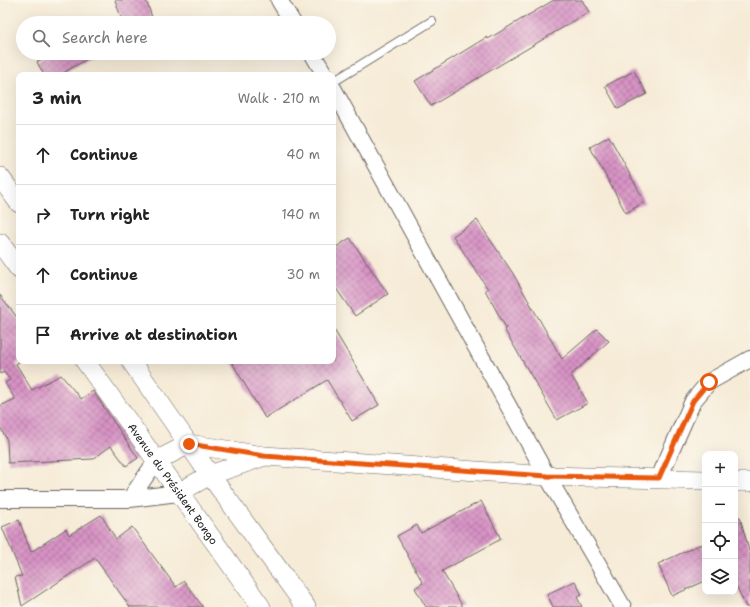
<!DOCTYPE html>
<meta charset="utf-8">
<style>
:root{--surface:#fff;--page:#f2f2f2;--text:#222;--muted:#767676;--line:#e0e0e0}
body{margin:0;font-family:"Shantell Sans",sans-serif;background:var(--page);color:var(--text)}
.controls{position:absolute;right:12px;bottom:12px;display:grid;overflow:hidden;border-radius:8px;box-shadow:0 4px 16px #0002}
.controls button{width:36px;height:36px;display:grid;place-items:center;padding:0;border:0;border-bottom:1px solid var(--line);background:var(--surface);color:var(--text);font:20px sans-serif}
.stop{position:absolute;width:12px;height:12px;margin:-9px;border:3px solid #ea580c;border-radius:50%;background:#fff}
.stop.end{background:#ea580c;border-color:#fff;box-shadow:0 1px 4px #0008}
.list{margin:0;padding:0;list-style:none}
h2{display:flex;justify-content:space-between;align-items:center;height:52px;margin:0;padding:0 16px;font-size:17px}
h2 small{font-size:13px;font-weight:400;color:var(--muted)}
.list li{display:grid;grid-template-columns:26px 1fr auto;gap:12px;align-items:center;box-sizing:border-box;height:60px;padding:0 16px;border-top:1px solid var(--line)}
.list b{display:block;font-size:15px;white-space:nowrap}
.list em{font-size:13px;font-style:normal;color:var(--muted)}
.icon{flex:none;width:22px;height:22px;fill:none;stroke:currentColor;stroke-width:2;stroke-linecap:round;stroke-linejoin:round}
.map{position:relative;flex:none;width:750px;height:607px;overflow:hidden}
.search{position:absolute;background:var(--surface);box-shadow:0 4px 16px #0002;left:16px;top:16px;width:320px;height:44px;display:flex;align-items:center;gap:10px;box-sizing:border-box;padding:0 14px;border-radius:22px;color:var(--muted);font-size:15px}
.panel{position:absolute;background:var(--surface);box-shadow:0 4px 16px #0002;left:16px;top:72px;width:320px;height:292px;border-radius:8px}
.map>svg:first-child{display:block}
</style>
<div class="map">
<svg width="750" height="607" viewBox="0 0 750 607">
<defs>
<pattern id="building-cross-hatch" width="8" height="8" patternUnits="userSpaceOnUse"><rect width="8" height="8" fill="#d793c5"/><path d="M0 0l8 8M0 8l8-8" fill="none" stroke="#ae779f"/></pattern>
</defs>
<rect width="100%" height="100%" fill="#fbf7ec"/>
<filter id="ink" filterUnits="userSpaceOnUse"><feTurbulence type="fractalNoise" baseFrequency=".025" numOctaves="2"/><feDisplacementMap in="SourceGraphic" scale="8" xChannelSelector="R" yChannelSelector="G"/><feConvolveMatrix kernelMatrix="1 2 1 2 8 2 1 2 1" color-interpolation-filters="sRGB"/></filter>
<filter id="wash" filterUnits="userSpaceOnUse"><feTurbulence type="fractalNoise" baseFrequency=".012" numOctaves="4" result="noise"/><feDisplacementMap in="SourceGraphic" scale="16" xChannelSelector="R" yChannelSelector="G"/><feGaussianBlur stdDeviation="0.9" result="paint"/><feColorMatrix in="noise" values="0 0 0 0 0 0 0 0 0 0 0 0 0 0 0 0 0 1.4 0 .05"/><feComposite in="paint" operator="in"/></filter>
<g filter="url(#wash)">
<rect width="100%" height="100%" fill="#f6ebd7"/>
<g id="blocks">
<!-- building -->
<path fill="url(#building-cross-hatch)" d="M115 0H146L154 23H123Z
M554 0H582L589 12 431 106 415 81 487 37 488 39Z
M52 53H97L60 75H44L37 62Z
M634 71 647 94 618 109 605 86Z
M609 136 645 202 626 213 590 147Z
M477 220 512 272 562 359 597 329 609 341 571 375 588 403 557 420 504 329 506 328 485 290 488 289 453 236Z
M350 238 388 294 355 316 333 284V249Z
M0 295 19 320V362L16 364 32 390 61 375 81 399 93 391 138 458 126 466 111 446 93 459 8 463 7 440 0 427V406L15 399 5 383 10 380 4 372 0 374Z
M333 328 379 405 352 421 327 380 265 418 231 361H333Z
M481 501 501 539 442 571 463 607H426L415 588 423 583 397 536 417 525 421 533Z
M101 515 116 539 132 527 176 587 184 581 203 607H130L95 558 22 606 15 577 22 576 2 527 19 520 31 552 66 529 69 535Z
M735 517H740L750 554V607H746L735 583Z
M701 544 705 552V581L672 596 658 564Z
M575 581 582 595 577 597 582 607H553L547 594Z"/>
</g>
</g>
<g filter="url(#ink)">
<use href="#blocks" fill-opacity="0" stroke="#68645d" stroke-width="1"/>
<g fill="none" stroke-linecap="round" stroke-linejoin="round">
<defs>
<path id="service" d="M333 82 432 21"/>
<path id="minor" d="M279 0 293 23
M312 53 325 75
M333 88 547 476 623 607
M659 478 693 401 709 382 750 359
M0 499H130L178 493
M130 499 156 461"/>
<g id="tertiary">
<path d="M0 177 19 203"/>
<path d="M0 243 19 269"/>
<path id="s1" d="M85 361 261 607"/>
<path d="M131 361 210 475 306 607"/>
<path d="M156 461 189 444 263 456"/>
<path d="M735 482H750"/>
<path d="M178 493 210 475 265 456 547 476 705 480"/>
</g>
</defs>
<!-- service casing -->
<use href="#service" stroke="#68645d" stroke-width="10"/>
<!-- minor casing -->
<use href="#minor" stroke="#68645d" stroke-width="18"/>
<!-- tertiary casing -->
<use href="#tertiary" stroke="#68645d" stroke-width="20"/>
<!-- service -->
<use href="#service" stroke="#fff" stroke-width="8"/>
<!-- minor -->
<use href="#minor" stroke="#fff" stroke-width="16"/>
<!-- tertiary -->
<use href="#tertiary" stroke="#fff" stroke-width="19"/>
</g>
</g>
<g fill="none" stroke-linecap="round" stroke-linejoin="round" filter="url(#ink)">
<!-- route -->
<path stroke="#ea580c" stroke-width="5" d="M189 444 264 456 318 460 547 476 659 478 693 401 709 382"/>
</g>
<g text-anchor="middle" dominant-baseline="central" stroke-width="3" stroke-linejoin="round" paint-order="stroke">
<!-- street labels -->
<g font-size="11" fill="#1c1c1c" stroke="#fbf7ec">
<text stroke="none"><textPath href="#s1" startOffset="151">Avenue du Président Bongo</textPath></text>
</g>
</g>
</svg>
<div class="controls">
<button>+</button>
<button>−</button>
<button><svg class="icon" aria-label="locate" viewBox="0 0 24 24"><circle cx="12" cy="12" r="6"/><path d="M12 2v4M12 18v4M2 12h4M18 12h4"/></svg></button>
<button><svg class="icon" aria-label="layers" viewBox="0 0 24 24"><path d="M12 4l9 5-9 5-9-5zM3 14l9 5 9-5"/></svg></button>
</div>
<div class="stop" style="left:709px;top:382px"></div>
<div class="stop end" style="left:189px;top:444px"></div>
<div class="search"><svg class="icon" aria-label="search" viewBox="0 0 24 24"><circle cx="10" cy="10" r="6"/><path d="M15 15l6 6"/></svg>Search here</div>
<section class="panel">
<h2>3 min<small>Walk · 210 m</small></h2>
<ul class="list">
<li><svg class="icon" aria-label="ahead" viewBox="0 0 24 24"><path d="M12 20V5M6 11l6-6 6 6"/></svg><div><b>Continue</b></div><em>40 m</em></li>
<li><svg class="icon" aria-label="right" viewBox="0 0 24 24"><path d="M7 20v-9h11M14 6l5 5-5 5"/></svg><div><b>Turn right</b></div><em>140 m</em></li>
<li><svg class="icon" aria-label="ahead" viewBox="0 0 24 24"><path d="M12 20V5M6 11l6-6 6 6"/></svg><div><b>Continue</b></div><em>30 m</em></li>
<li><svg class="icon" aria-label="arrive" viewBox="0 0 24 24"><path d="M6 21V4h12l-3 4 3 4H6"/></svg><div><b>Arrive at destination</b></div></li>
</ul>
</section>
</div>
